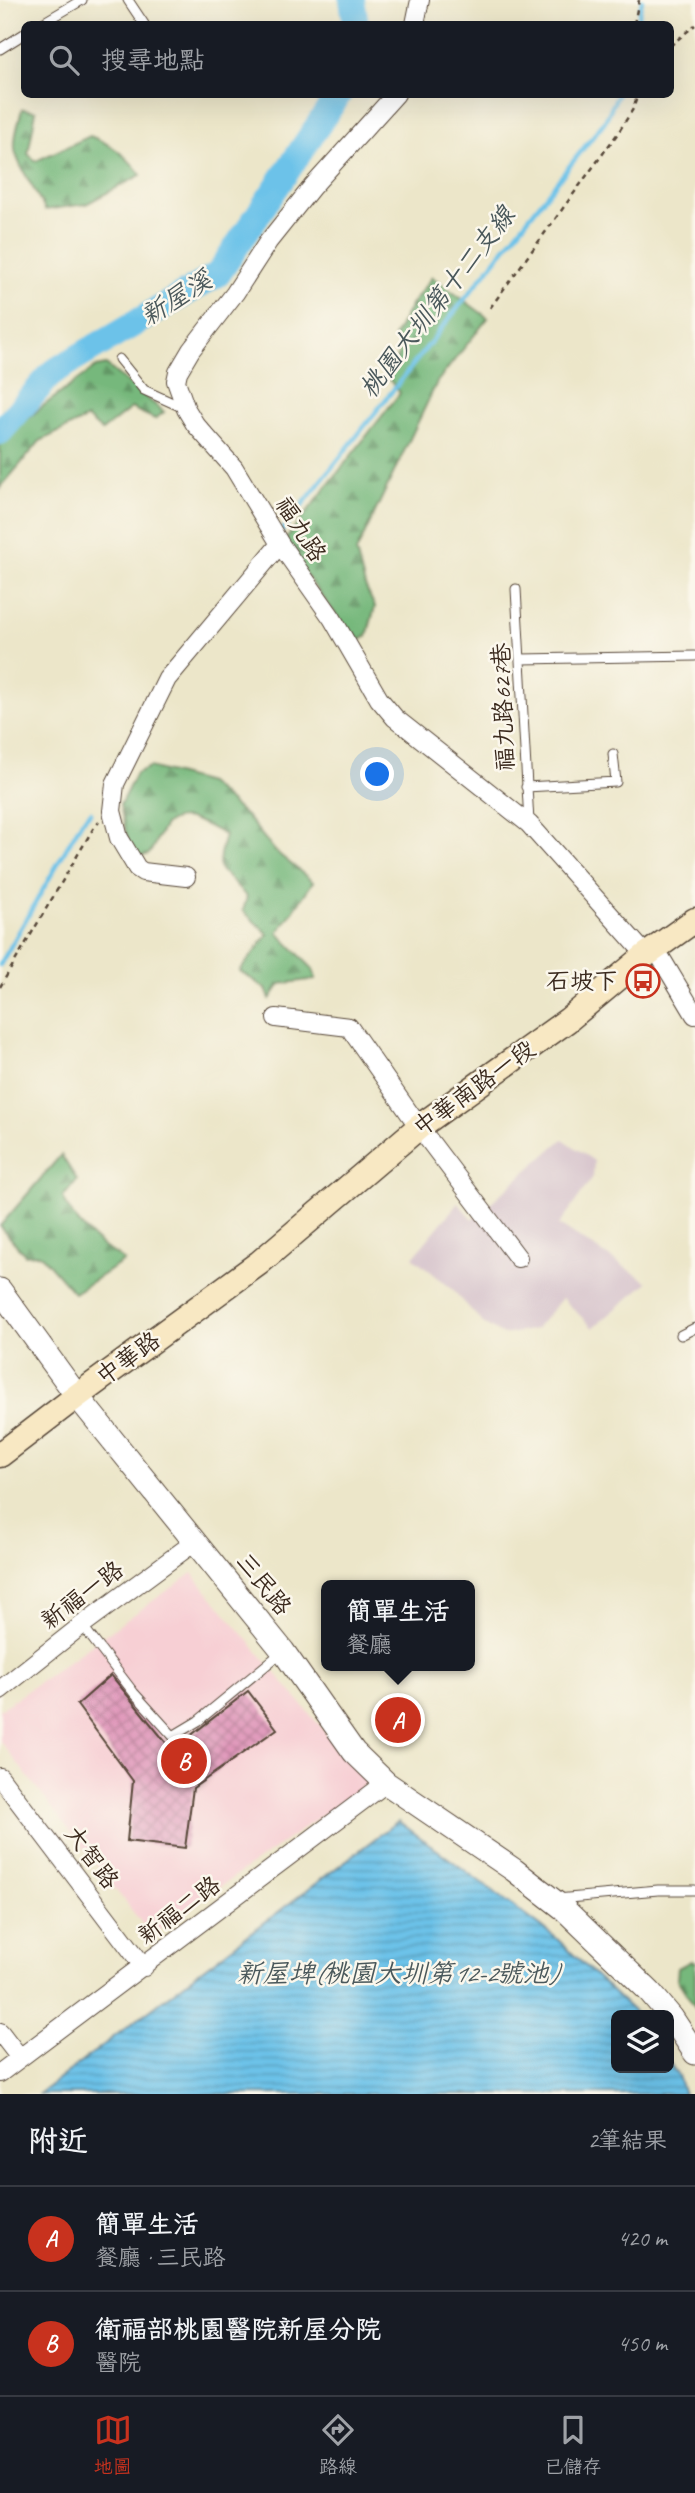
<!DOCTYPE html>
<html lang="zh-TW">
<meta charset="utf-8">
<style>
:root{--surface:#171b24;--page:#242831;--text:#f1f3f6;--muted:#9ea1a6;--line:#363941;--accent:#c8321e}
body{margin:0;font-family:Caveat,"LXGW WenKai TC",sans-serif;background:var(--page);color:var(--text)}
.controls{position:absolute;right:21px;bottom:21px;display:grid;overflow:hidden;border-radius:10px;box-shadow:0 7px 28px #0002}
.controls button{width:63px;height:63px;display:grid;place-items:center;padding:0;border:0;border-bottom:2px solid var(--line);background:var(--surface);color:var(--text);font:35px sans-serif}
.you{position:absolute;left:378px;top:775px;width:24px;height:24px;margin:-18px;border:5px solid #fff;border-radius:50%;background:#1a73e8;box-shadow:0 0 0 10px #1a73e833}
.badge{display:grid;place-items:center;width:46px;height:46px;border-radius:50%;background:var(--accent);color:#fff;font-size:23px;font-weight:700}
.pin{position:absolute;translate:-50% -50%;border:4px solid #fff;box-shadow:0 2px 7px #0006}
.popup{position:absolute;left:321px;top:1580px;width:154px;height:91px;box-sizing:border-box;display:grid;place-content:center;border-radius:10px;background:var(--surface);filter:drop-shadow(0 2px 5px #0005);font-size:23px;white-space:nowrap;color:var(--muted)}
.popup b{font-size:26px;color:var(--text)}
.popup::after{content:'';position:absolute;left:50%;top:100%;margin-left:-14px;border:14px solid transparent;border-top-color:var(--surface)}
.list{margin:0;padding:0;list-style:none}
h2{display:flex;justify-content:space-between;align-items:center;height:91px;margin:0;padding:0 28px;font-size:30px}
h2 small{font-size:23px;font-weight:400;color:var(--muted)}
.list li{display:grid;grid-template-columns:46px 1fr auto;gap:21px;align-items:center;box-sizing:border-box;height:105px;padding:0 28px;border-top:2px solid var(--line)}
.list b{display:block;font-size:26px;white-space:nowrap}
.list p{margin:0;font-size:23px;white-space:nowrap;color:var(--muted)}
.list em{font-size:23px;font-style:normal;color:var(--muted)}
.icon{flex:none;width:38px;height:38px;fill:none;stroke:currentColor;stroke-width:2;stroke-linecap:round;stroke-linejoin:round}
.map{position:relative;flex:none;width:695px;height:2094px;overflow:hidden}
.search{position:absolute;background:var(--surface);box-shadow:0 7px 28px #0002;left:21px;right:21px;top:21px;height:77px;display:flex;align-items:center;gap:18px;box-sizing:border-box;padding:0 24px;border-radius:10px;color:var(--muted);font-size:26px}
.sheet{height:301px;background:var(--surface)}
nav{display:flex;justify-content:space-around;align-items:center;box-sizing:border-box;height:98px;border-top:2px solid var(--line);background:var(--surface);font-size:19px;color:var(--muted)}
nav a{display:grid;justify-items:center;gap:4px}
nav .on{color:var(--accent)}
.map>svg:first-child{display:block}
</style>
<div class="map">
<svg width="695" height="2094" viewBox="0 0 695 2094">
<defs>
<pattern id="forest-firs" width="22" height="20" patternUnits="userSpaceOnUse" patternTransform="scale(1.75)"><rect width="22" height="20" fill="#76b87c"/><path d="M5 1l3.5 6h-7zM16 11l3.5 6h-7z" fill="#629665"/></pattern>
<pattern id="water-rules" width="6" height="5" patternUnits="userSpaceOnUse" patternTransform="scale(1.75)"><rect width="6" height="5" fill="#6cc2e9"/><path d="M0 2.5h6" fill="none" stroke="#5a9ebc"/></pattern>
<pattern id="building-cross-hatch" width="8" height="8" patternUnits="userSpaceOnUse" patternTransform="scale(1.75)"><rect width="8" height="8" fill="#dd8db5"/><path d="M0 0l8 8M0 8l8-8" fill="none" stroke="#b47393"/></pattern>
</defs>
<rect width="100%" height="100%" fill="#fbf7ec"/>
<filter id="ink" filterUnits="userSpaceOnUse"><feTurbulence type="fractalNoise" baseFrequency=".0143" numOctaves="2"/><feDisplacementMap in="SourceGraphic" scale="14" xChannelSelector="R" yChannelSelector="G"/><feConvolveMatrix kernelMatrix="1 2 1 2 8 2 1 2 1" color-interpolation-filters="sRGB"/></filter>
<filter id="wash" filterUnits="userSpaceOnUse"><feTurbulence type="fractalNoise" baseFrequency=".00686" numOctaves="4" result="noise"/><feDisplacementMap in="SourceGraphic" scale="28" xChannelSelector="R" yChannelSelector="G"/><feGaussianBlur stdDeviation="1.57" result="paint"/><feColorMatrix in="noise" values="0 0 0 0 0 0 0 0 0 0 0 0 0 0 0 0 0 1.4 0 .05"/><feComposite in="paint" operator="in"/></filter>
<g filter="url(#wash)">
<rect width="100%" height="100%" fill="#ece6c9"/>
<!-- built -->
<path fill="#f7cfd4" d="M192 1573 330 1738 371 1781 151 1935 0 1741V1710Z"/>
<!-- industrial -->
<path fill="#d2bdc8" d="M563 1139 594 1161 593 1177 559 1225 648 1282 593 1328 562 1298 536 1329 503 1335 483 1323 452 1289 413 1257 458 1203 472 1219Z"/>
<!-- forest -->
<path fill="url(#forest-firs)" stroke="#58714d" stroke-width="2" d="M22 109 36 111 28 154 36 161 90 136C113 145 127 156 141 175L86 204 45 210C37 192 21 171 16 154 12 141 19 122 22 109Z
M432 277 488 318 437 382 356 552 365 586 375 607 367 636 357 642 282 544 400 393 388 378 403 343 394 337 411 305Z
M106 365 164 412 155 419 131 408 102 431 87 418 40 441 0 488V442L43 406 96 367Z
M150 767 208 783 246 816 275 851 313 882 278 933 313 969 316 979 280 984 270 999 266 989 240 971 268 934 243 911 247 897 219 868 220 854 225 835C209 827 183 809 166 824 161 829 154 847 149 854L139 857 129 845 120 805 136 773Z
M61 1155 77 1180 63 1197C70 1215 86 1233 101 1245 109 1251 117 1254 124 1261L74 1293 40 1254 25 1255 0 1226Z
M691 1961 695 1962V2007L677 1979 678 1968Z"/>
<!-- water -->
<path fill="url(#water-rules)" stroke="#547684" stroke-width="2" d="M398 1821 555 1937 637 2015H616V2068H669V2062L678 2076 684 2094H39Z"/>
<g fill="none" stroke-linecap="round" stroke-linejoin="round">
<!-- stream -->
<path stroke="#6cc2e9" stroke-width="4.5" d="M637 24 642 0
M282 531 605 121 618 94
M0 965 82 821 91 812"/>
<!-- river -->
<path stroke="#6cc2e9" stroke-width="26" d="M352 0 356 24
M0 432 53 372 218 274 339 94"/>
</g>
<g id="blocks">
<!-- building -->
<path fill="url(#building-cross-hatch)" d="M111 1675 172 1750 248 1691 277 1729 193 1788 185 1848 127 1841 133 1781 77 1705Z"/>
</g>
</g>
<g filter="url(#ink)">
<use href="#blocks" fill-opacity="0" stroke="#564638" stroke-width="2"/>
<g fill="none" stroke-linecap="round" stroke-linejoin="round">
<defs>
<path id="service" d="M128 0 144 24
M41 24 82 0
M0 49 24 34
M119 359 144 390 186 409
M516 589 529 822
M521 659 695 656
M526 787 616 782 613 754
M681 1335 695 1328
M82 1625 134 1693 173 1736 198 1721 282 1652
M557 1899 658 1890H695"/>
<path id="minor" d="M415 24 420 0
M396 94 312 187 268 242 235 293 191 350 178 372 176 381 186 409 195 424 234 468 280 544 332 618 379 699 395 718 529 824 646 955
M186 877 143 872 137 868 119 838 112 811 115 784 167 679 280 544
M655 948 695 1015
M276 1018 349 1027 419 1127 518 1258
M0 1690 82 1625 196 1541
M0 1777 144 1967
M0 2032 20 2058
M0 2073 386 1783"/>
<path id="tertiary" d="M0 1290 77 1396 283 1651 354 1752 386 1783 514 1870 563 1908 650 1992 672 2018 695 2053"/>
<path id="secondary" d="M0 1455 77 1396 259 1263 419 1127 568 1020 646 955 695 920"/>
</defs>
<!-- service casing -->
<use href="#service" stroke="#564638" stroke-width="11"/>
<!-- minor casing -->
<use href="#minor" stroke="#564638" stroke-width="20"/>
<!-- tertiary casing -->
<use href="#tertiary" stroke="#564638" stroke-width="25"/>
<!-- secondary casing -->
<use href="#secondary" stroke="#564638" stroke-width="27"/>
<!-- path -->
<path stroke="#564638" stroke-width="2.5" stroke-dasharray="5 5" stroke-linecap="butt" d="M634 24 639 0
M670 46 695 25
M490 308 618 133 633 109 638 94
M0 987 93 829 99 822"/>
<!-- service -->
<use href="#service" stroke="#fff" stroke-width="9"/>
<!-- minor -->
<use href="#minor" stroke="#fff" stroke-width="18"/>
<!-- tertiary -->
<use href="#tertiary" stroke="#fff" stroke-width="23"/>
<!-- secondary -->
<use href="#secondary" stroke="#f8e8c3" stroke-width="24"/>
</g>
</g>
<!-- icons -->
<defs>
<symbol id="bus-ring" viewBox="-11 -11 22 22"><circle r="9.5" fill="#fbf7ec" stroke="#c8321e" stroke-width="1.5"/><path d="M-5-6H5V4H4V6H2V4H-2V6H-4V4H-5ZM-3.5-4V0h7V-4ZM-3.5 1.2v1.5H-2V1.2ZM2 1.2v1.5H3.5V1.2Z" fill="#c8321e"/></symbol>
</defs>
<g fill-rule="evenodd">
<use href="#bus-ring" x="624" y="962" width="38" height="38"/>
</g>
<g text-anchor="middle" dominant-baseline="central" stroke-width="5" stroke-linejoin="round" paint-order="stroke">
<!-- street labels -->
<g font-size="24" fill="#3b2a1e" stroke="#fbf7ec">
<text transform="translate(301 529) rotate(57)">福九路</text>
<text transform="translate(503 707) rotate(-92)">福九路627巷</text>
<text transform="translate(474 1088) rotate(-36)">中華南路一段</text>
<text transform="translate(128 1358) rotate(-36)">中華路</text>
<text transform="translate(264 1584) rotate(51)">三民路</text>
<text transform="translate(82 1595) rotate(-37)">新福一路</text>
<text transform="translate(92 1857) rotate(53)">大智路</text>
<text transform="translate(179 1910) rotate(-37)">新福二路</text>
</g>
<!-- poi labels -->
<g font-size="24" fill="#3b2a1e" stroke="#fbf7ec" text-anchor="end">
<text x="618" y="981">石坡下</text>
</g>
<!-- water labels -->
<g font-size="26" font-style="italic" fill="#4a585b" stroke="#fbf7ec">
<text transform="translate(176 298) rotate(-32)">新屋溪</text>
<text transform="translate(437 302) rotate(-52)">桃園大圳第十二支線</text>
<text x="397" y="1973">新屋埤(桃園大圳第12-2號池)</text>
</g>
</g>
</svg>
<div class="controls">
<button><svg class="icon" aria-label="layers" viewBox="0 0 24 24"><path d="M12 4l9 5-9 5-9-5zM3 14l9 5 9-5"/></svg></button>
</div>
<div class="you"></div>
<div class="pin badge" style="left:398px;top:1720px">A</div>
<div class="popup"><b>簡單生活</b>餐廳</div>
<div class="pin badge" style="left:184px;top:1761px">B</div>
<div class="search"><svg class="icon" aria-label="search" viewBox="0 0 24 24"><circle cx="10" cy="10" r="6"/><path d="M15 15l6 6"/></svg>搜尋地點</div>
</div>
<section class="sheet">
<h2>附近<small>2筆結果</small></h2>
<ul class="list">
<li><span class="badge">A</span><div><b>簡單生活</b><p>餐廳 · 三民路</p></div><em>420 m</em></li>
<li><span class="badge">B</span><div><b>衛福部桃園醫院新屋分院</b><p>醫院</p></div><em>450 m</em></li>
</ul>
</section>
<nav>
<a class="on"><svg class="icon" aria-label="map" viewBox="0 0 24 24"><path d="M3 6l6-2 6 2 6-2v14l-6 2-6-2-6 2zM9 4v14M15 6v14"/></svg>地圖</a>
<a><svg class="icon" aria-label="directions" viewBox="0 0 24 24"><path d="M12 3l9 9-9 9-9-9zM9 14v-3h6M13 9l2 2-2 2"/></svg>路線</a>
<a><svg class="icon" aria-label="saved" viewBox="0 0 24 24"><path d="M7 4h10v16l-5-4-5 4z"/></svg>已儲存</a>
</nav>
